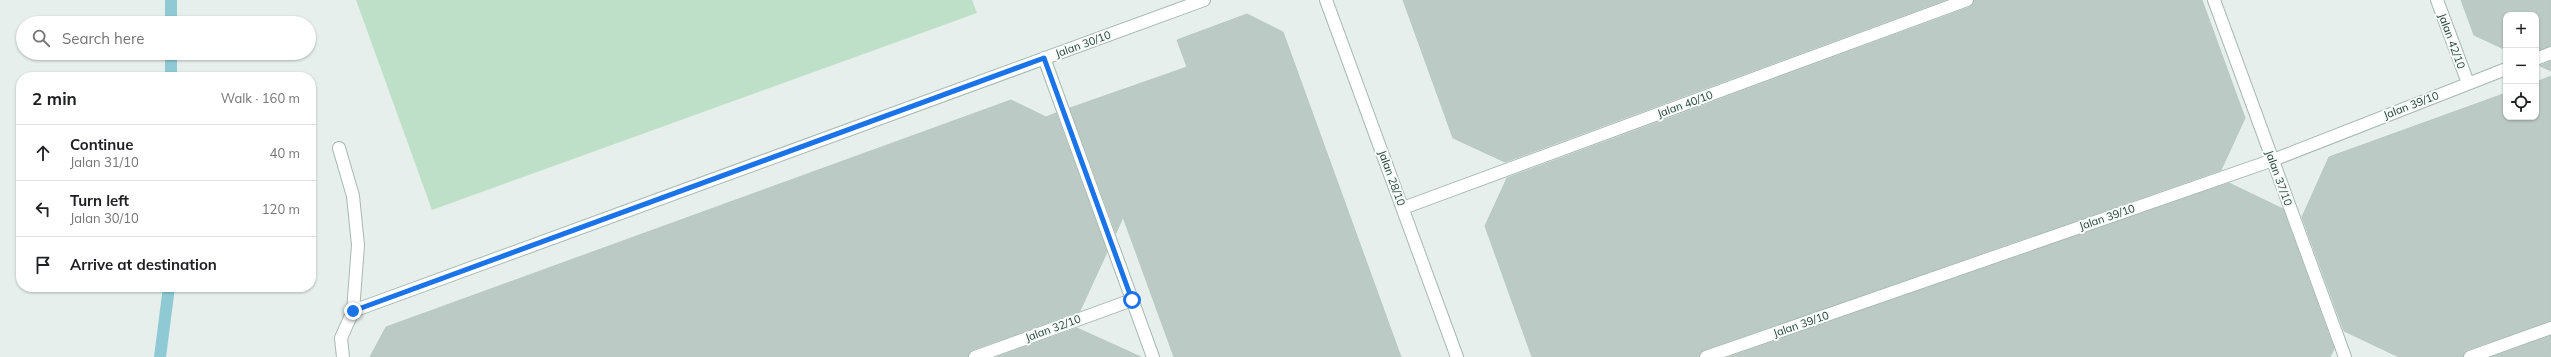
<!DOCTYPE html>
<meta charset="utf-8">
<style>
:root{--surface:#fff;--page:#f6f6f6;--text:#202124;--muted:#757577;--line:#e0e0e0}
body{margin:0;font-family:Mulish,sans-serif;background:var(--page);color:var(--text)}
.controls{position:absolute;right:12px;top:12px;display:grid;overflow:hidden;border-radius:8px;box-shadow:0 1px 3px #0004}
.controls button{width:36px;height:36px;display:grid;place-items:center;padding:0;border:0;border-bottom:1px solid var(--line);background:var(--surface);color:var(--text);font:20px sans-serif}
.stop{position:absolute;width:12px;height:12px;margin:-9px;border:3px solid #1a73e8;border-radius:50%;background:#fff}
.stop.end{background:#1a73e8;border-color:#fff;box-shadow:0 1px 4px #0008}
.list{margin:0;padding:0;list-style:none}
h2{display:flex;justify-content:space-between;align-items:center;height:52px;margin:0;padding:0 16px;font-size:17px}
h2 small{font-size:13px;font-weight:400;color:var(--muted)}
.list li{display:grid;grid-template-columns:26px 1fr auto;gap:12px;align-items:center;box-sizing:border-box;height:56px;padding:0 16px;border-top:1px solid var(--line)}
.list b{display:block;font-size:15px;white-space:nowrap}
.list p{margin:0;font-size:13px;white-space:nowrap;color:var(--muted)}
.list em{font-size:13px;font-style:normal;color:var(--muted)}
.icon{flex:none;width:22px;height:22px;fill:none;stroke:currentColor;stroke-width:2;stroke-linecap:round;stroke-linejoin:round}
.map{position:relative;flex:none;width:2551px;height:357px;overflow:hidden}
.search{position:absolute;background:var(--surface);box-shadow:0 1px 3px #0004;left:16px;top:16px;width:300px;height:44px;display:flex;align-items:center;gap:10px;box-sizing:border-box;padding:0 14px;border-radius:22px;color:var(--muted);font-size:15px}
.panel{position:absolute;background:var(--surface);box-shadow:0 1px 3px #0004;left:16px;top:72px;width:300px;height:220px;border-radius:16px}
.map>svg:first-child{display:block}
</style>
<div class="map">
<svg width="2551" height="357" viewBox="0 0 2551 357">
<rect width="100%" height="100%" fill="#e6efeb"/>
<!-- green -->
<path fill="#bfe0c8" d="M356 0H972L977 13 432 210Z"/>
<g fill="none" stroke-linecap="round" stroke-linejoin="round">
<!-- stream -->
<path stroke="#8ec9d4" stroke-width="12" d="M171 23V0
M171 77V53
M160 357 169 287"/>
</g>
<!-- building -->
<path fill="#bbcac4" stroke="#b8c9c2" d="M1403 0H1945L1505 162 1453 138Z
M1974 0H2202L2245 118 2221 170 1704 350 1699 357H1532L1485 226 1507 178 1970 7Z
M2461 0H2551V46L2536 51V15H2506V50L2474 35Z
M1247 14 1283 32 1401 357H1174L1123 217 1116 233 1070 108 1187 67 1177 40Z
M2551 61V71L2540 66Z
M2551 76V321L2467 350 2463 357H2399L2344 331 2302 217 2329 157 2506 93V117H2536V82Z
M1011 100 1046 117 1056 113 1107 252 1080 311 972 350 968 357H370L386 327Z
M2229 183 2283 209 2334 349 2330 357H1729Z
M1077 328 1141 357H997Z
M2551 336V357H2492Z"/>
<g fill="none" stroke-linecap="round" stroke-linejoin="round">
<defs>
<path id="minor" d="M1326 0 1457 357
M2214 0 2345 357
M2437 0 2468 83
M1044 58 1153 357
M2536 59 2551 53
M339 148 353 196 358 245 353 311 341 338 343 357
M1403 208 1967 0
M353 311 1204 0
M975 357 1132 300
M1706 357 2273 160 2506 69
M2470 357 2551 328"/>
</defs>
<!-- minor casing -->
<use href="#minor" stroke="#a8b8b2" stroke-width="14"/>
<!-- minor -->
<use href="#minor" stroke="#fff" stroke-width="12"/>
</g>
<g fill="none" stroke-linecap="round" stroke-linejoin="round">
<!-- route -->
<path stroke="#1a73e8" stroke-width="5" d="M353 311 1044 58 1132 300"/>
</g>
<g text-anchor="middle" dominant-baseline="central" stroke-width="4" stroke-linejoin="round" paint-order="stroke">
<!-- street labels -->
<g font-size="11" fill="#24423a" stroke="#f7fbf9">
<text transform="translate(2452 41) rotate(70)">Jalan 42/10</text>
<text transform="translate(1083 44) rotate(-20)">Jalan 30/10</text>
<text transform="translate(1685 104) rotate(-20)">Jalan 40/10</text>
<text transform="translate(2411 105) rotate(-21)">Jalan 39/10</text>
<text transform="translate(1392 178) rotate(70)">Jalan 28/10</text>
<text transform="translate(2279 178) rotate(70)">Jalan 37/10</text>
<text transform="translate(2107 217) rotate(-19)">Jalan 39/10</text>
<text transform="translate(1801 324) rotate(-19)">Jalan 39/10</text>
<text transform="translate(1053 328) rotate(-20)">Jalan 32/10</text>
</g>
</g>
</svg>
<div class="controls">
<button>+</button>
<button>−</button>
<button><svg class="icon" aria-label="locate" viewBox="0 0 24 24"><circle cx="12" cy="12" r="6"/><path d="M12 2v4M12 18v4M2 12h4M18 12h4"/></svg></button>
</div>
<div class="stop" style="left:1132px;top:300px"></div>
<div class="stop end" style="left:353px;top:311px"></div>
<div class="search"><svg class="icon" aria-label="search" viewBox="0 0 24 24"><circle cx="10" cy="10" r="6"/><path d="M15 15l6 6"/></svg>Search here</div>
<section class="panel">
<h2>2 min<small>Walk · 160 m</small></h2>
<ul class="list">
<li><svg class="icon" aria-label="ahead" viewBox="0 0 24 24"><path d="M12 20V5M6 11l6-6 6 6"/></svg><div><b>Continue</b><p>Jalan 31/10</p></div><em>40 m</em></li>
<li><svg class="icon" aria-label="left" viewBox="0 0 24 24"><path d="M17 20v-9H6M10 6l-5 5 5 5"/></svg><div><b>Turn left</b><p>Jalan 30/10</p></div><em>120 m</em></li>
<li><svg class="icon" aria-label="arrive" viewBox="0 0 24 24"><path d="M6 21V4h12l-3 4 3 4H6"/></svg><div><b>Arrive at destination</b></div></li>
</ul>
</section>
</div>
